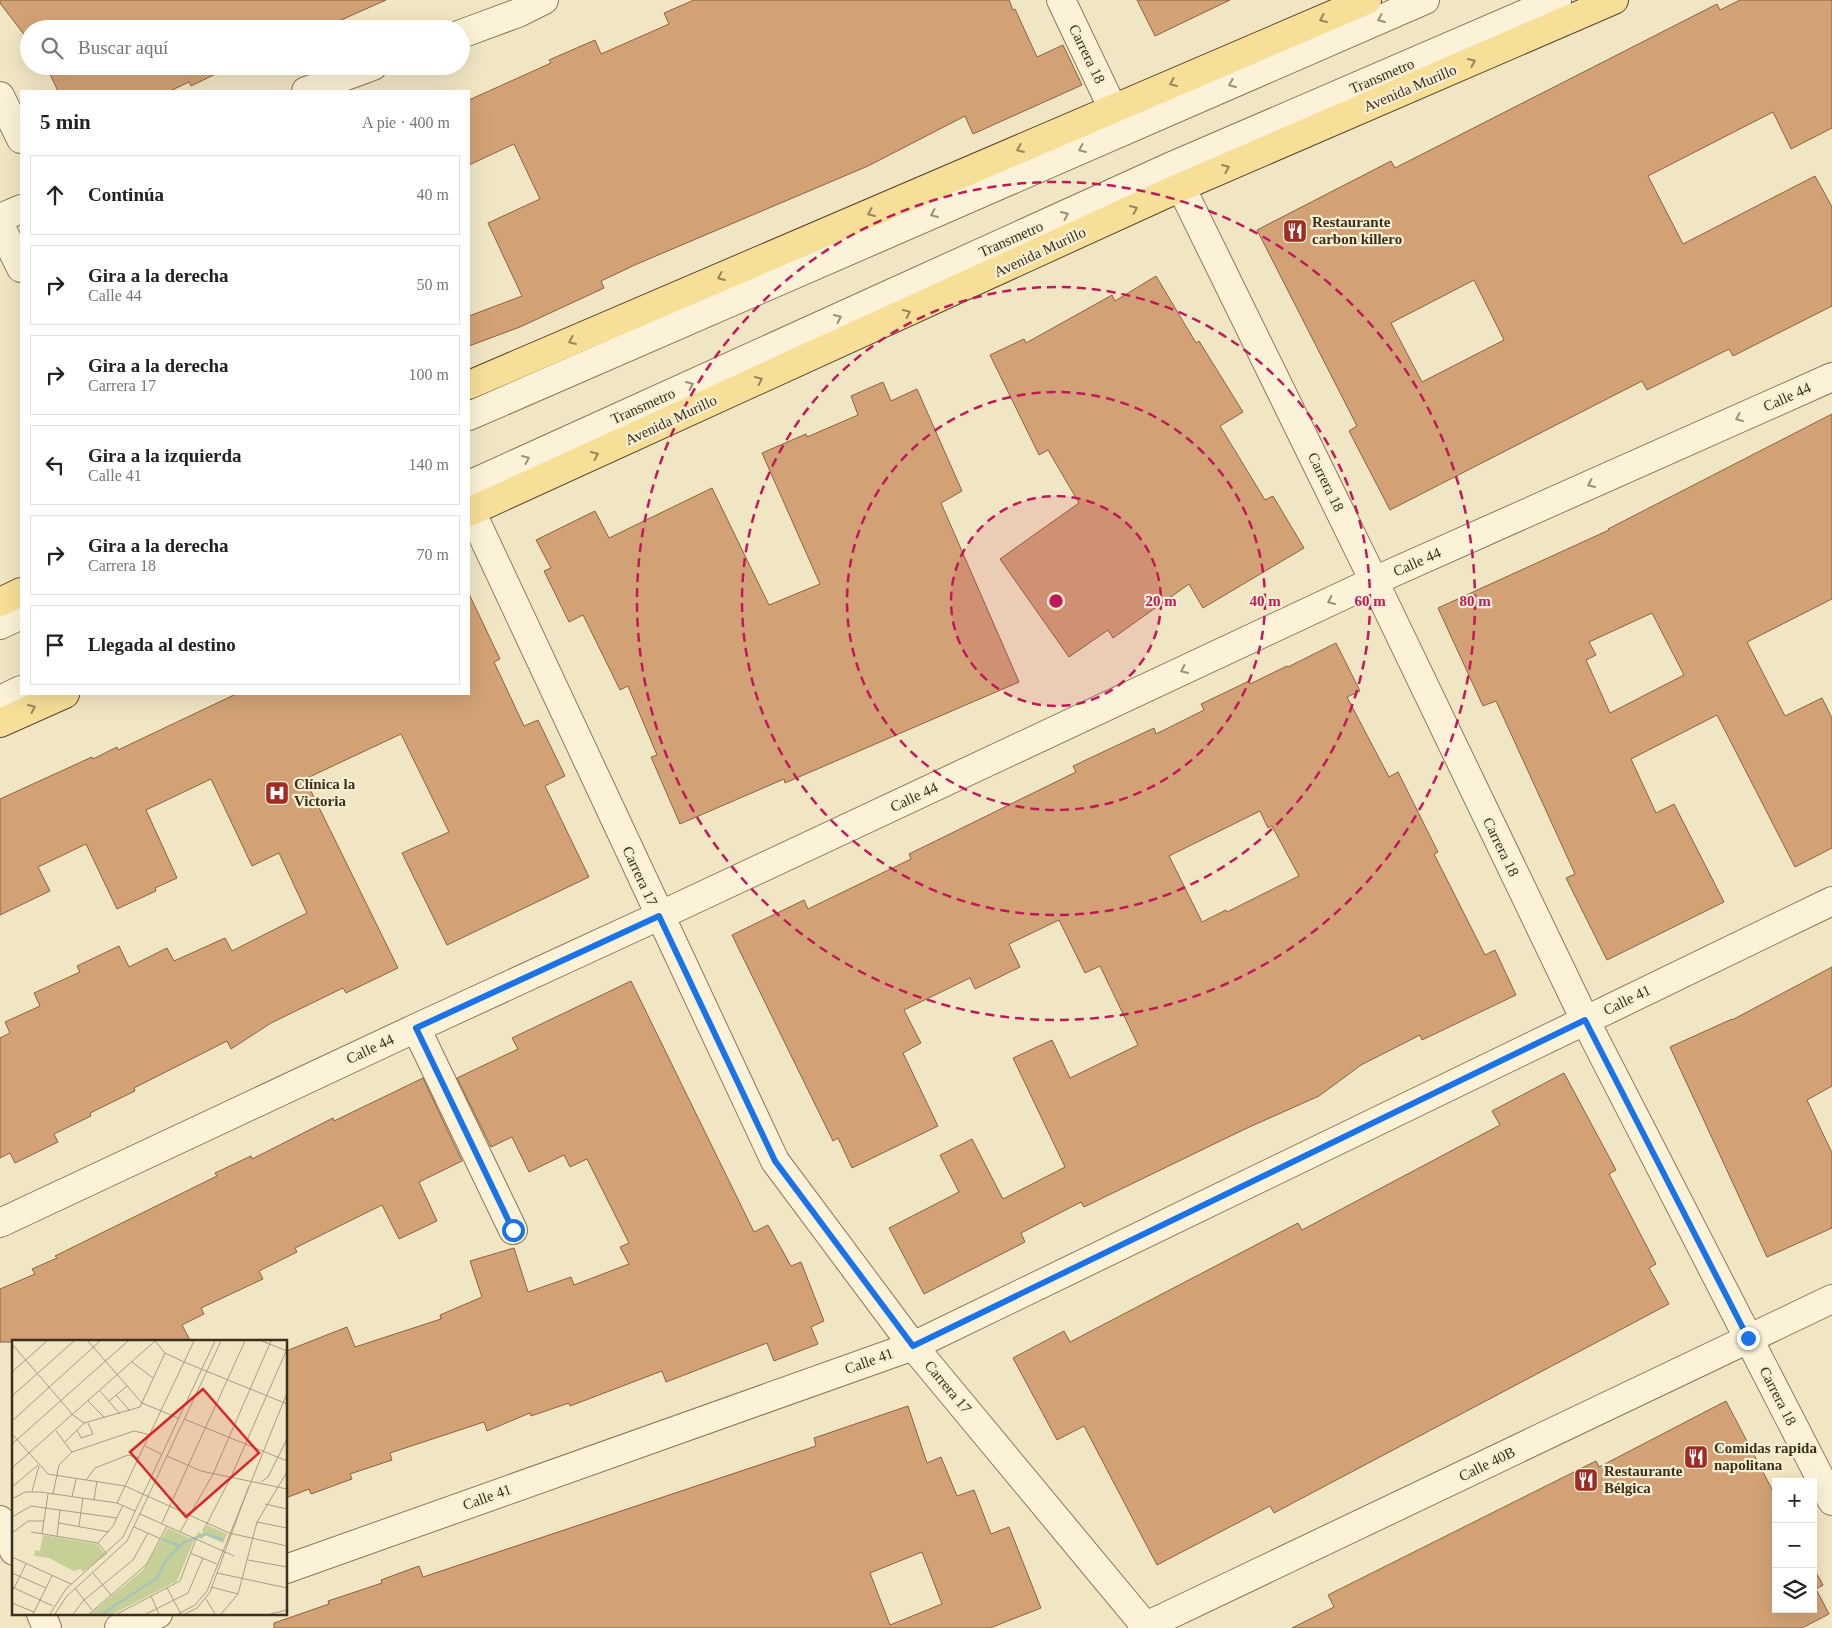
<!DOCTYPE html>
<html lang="es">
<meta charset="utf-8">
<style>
:root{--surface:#fff;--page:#f6f6f6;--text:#222;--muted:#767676;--line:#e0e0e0}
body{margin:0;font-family:Georgia,serif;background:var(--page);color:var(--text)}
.controls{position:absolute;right:15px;bottom:15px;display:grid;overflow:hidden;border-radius:0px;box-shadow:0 5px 20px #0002}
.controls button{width:45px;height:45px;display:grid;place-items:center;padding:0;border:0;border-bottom:1px solid var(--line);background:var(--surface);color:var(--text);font:25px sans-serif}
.stop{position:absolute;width:15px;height:15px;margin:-11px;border:4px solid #1a73e8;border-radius:50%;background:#fff}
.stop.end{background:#1a73e8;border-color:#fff;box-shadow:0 1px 5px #0008}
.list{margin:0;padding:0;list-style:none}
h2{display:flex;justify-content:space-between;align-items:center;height:65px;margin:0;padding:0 20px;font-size:21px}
h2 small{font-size:16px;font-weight:400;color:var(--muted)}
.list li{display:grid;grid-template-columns:32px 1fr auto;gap:15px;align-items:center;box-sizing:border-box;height:80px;margin:0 10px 10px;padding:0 10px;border:1px solid var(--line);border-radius:0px}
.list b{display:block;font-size:19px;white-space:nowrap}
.list p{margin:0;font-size:16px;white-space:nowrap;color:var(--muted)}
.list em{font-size:16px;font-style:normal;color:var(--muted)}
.icon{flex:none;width:28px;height:28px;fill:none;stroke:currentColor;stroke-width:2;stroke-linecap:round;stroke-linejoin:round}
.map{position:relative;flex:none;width:1832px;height:1628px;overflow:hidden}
.search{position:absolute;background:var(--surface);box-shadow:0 5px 20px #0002;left:20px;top:20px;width:450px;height:55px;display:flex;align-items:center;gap:12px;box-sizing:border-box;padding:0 18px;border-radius:28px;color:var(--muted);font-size:19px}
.panel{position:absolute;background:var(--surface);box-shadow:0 5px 20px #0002;left:20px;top:90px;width:450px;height:605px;border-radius:0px}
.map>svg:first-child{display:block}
</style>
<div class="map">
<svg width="1832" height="1628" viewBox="0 0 1832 1628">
<rect width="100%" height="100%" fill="#f1e6c3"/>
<!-- building -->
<path fill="#d2a276" stroke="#8d613c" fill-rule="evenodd" d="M0 0H386L321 29H29V41L0 3Z
M694 0H1009L1013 10 1015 9 1037 57 1063 45 1082 85 973 134 965 116 868 166 637 264 601 281 604 288 520 327 469 346V316L522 296 488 223 540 199 514 144 469 165V100L551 63 549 60 595 40 601 54 669 24 664 13Z
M1137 0H1230L1155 36Z
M1740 0H1832V128L1791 149 1773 112 1648 176 1683 244 1815 176 1832 207V306L1733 356 1729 349 1647 390 1642 381 1390 510 1349 431 1357 426 1257 230 1391 161 1395 168 1717 4 1720 10ZM1474 280 1504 340 1422 382 1391 323Z
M46 66H232L191 86 189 82 170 91H58Z
M1156 276 1196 343 1199 341 1243 412 1220 426 1265 500 1273 496 1304 548 1203 608 1189 584 1113 638 1108 630 1069 657 1000 559 1079 503 1048 450 1039 455 990 355 1024 339 1026 343 1112 295 1115 301Z
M883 382 891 401 917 389 962 491 941 503 1019 682 785 783 784 779 680 824 651 757 657 755 628 686 620 690 583 615 569 622 544 571 551 568 536 540 595 511 609 538 712 488 769 605 820 584 762 453 806 434 807 437 858 415 851 396Z
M1832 414V599L1747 642 1785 716 1822 698 1832 718V848L1795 867 1717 715 1631 759 1656 813 1674 804 1724 902 1607 960 1566 878 1575 874 1496 701 1483 706 1438 608 1609 530 1608 529ZM1652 613 1684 675 1610 713 1586 660 1596 655 1589 642Z
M469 594 500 659 494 662 524 726 538 720 565 776 545 786 589 877 447 945 402 853 449 832 401 734 305 779 398 968 346 993 343 988 271 1023 231 1049 227 1041 134 1088 135 1091 90 1113 91 1116 54 1134 58 1142 15 1163 10 1153 0 1158V1038L10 1033 5 1022 40 1006 34 993 80 972 77 966 119 946 129 967 167 948 174 961 225 938 232 951 307 913 279 853 252 866 211 779 146 810 177 878 155 888 156 891 117 909 86 844 38 867 50 891 0 915V799L92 757 93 759 117 747 118 750 236 694H469Z
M1336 643 1360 691 1347 697 1389 777 1398 772 1438 852 1434 854 1485 955 1495 950 1516 995 1422 1040 1420 1035 1361 1065 1319 1096 1245 1129 1084 1207 1081 1202 1021 1233 1025 1242 924 1294 889 1228 959 1192 940 1155 972 1139 1003 1199 1065 1167 1013 1058 1052 1040 1070 1078 1138 1045 1100 966 1085 973 1059 920 1009 944 1020 967 975 989 970 978 904 1010 921 1043 903 1053 938 1126 852 1168 838 1138 833 1141 732 935 804 900 808 909 911 859 909 854 1076 772 1073 766 1154 728 1156 734 1204 710 1201 704 1249 681 1250 684 1287 666 1288 667ZM1260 811 1268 828 1272 826 1299 876 1227 912 1226 910 1202 922 1169 856Z
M1832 967V1086L1807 1100 1832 1153V1228L1767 1257 1670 1047 1732 1019V1020Z
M631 981 754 1232 768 1225 791 1266 801 1262 824 1321 811 1327 818 1344 774 1361 767 1343 666 1382 662 1371 570 1406 569 1403 531 1416 530 1413 487 1431 484 1422 390 1453 392 1460 350 1474 352 1479 311 1494 309 1489 286 1498V1351L347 1327 355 1347 441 1319 440 1315 482 1297 470 1261 514 1248 528 1292 571 1277 574 1285 629 1264 620 1247 629 1243 587 1159 570 1167 564 1155 529 1172 512 1137 491 1147 457 1078 518 1049 512 1038Z
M1564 1073 1616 1170 1609 1174 1656 1264 1649 1268 1669 1304 1274 1513 1270 1506 1157 1565 1084 1426 1057 1440 1013 1358 1064 1331 1070 1342 1298 1223 1302 1230 1500 1125 1492 1111Z
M423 1078 462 1161 419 1182 437 1221 399 1239 382 1205 295 1248 297 1252 259 1271 263 1279 201 1308 204 1314 182 1325 191 1342H0V1289L35 1274 32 1269 57 1258 55 1256 217 1176 215 1173 251 1156 252 1159 333 1118 334 1121Z
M1726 1401 1776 1497V1609H1813V1567L1823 1585 1816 1589 1829 1614 1802 1628H1292L1334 1607 1328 1595 1596 1461 1599 1467Z
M908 1406 927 1463 941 1457 957 1496 974 1490 991 1534 1009 1527 1041 1608 990 1628H274V1623L329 1604 328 1601 382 1583 381 1580 419 1566 423 1577 816 1446 814 1438ZM922 1552 942 1604 890 1625 870 1573Z"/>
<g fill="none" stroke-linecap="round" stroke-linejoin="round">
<defs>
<path id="minor" d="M1061 0 1113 109
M461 34 518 13 544 0
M306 91 373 66
M0 96 21 139
M1181 187 1374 581 1585 1020 1832 1501
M0 218 21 209
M0 225 21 268
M469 416 1425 0
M469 485 1172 166 1557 0
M471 511 775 1161 913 1346 1147 1628
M0 625 21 615
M0 700 21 690
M416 1028 513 1230
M0 1223 416 1028 659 916 1374 581 1832 377
M0 1520 14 1551
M286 1569 913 1346 1832 901
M41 1614 47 1628
M119 1628 158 1614
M1142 1628 1832 1299"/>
<path id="major" d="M469 385 1367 0
M469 512 1181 187 1614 0
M0 602 21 592
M0 723 65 694"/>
</defs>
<!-- minor casing -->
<use href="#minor" stroke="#8d7758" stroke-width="30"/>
<!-- major casing -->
<use href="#major" stroke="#5a452d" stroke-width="30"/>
<!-- minor -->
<use href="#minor" stroke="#fbf2d7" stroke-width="28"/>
<!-- major -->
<use href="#major" stroke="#f7df98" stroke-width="28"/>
</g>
<!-- one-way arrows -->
<defs><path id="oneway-chevron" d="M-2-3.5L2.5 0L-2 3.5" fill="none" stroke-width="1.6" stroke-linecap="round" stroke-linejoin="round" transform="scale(1.25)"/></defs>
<g stroke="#99865a">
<use href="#oneway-chevron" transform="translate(1323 19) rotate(157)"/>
<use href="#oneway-chevron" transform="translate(1472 62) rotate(-23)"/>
<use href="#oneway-chevron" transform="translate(1173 83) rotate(157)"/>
<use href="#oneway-chevron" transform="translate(1020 149) rotate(157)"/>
<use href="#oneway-chevron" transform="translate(1226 168) rotate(-23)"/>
<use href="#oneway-chevron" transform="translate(1134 209) rotate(-25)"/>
<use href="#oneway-chevron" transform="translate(871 213) rotate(157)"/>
<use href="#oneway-chevron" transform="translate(721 277) rotate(157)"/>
<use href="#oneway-chevron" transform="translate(907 313) rotate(-25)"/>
<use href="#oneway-chevron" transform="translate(572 341) rotate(157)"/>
<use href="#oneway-chevron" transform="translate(759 380) rotate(-25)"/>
<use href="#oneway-chevron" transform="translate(595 455) rotate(-25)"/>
<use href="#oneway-chevron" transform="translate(32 708) rotate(-24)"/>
</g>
<g stroke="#9b907a">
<use href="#oneway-chevron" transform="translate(1381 19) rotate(157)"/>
<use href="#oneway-chevron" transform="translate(1232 84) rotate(157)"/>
<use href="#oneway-chevron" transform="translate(1082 149) rotate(156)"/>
<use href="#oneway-chevron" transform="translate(934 214) rotate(156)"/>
<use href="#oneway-chevron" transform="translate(1065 215) rotate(-24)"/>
<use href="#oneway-chevron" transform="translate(838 318) rotate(-24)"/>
<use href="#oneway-chevron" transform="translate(690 385) rotate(-24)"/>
<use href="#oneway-chevron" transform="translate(1739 418) rotate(156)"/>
<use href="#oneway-chevron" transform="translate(526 459) rotate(-24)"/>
<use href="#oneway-chevron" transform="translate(1591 484) rotate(156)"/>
<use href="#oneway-chevron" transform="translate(1331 601) rotate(155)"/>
<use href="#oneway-chevron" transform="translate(1184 670) rotate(155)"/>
</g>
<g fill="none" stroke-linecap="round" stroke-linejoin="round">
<!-- route -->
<path stroke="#1a73e8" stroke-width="6" d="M513 1230 416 1028 659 916 775 1161 913 1346 1585 1020 1748 1338"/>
</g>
<!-- distance rings -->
<circle cx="1056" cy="601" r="105" fill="#c2185b" fill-opacity=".12"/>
<g fill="none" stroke="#c2185b" stroke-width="2.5" stroke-dasharray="9 6">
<circle cx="1056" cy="601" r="105"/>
<circle cx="1056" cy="601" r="209"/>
<circle cx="1056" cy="601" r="314"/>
<circle cx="1056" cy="601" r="419"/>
</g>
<!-- icons -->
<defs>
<symbol id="restaurant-square" viewBox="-11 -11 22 22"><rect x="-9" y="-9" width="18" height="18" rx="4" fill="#a02a24" stroke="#f8efd3"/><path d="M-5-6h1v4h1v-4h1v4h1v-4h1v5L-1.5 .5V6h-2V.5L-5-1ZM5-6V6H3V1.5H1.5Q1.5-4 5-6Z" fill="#fff"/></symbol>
<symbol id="hospital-square" viewBox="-11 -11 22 22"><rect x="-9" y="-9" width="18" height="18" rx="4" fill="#a02a24" stroke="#f8efd3"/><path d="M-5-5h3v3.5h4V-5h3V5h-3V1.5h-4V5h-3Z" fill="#fff"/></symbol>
</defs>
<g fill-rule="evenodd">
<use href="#restaurant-square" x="1281" y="217" width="28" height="28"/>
<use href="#hospital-square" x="263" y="779" width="28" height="28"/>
<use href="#restaurant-square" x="1682" y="1443" width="28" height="28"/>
<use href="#restaurant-square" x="1572" y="1466" width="28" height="28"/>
</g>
<g text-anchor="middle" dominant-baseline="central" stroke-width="4.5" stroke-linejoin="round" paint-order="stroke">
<!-- street labels -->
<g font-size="15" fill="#3b2e1d" stroke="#f8efd3">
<text transform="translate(1087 54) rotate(64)">Carrera 18</text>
<text transform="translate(1382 76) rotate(-23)">Transmetro</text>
<text transform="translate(1410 88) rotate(-23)">Avenida Murillo</text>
<text transform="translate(1011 239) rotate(-24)">Transmetro</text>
<text transform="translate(1040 252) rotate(-25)">Avenida Murillo</text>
<text transform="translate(1787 397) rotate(-24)">Calle 44</text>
<text transform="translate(643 406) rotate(-24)">Transmetro</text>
<text transform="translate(671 420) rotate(-25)">Avenida Murillo</text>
<text transform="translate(1326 482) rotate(64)">Carrera 18</text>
<text transform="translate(1417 562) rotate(-24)">Calle 44</text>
<text transform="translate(914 797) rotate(-25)">Calle 44</text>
<text transform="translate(1501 847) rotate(64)">Carrera 18</text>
<text transform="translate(640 876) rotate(65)">Carrera 17</text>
<text transform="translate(1627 1000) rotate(-26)">Calle 41</text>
<text transform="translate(370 1049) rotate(-25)">Calle 44</text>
<text transform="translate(869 1361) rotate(-20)">Calle 41</text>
<text transform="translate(948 1387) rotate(50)">Carrera 17</text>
<text transform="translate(1778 1396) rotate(63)">Carrera 18</text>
<text transform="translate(1487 1464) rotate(-26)">Calle 40B</text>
<text transform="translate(487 1497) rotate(-20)">Calle 41</text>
</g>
<!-- poi labels -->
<g font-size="15" font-weight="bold" fill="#3b2e1d" stroke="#f8efd3" text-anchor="start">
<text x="1312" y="222">Restaurante<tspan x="1312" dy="17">carbon killero</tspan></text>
<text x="294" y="784">Clínica la<tspan x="294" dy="17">Victoria</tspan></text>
<text x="1714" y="1448">Comidas rapida<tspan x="1714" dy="17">napolitana</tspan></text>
<text x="1604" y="1471">Restaurante<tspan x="1604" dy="17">Bélgica</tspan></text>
</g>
</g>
<!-- overview -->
<g transform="translate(12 1340)">
<rect width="275" height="275" fill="#f1e6c3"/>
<path d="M195 185 215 194 211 203 193 195 190 199 184 196 186 192 190 194ZM156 188 182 200 165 241 101 274H78L131 230ZM31 195 85 204 94 215 71 232 68 229 62 231 37 218 22 216 23 210 28 211Z" fill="#c6d096"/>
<path fill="none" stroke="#a5c4bc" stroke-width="2.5" d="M150 199 168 206M90 274 145 238 155 219 172 202 194 194 212 200"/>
<path fill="none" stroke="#a89c81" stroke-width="1" d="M76 1 130 63 166 78M143 1 153 13 172 22 275 64M250 1 275 11M0 4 61 75 72 83 128 67 153 13M120 22 141 38M0 32 35 1M88 51 108 74M104 55 118 71M0 56 62 1M76 61 93 78M97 61 115 46M172 79 275 121M0 81 88 1M65 90 69 98 81 94 76 83M44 91 60 112M0 94 36 134 113 146 217 193 275 206M53 102 72 83M0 104 116 1M133 106 149 114M155 116 189 131 275 149M0 128 143 1M74 140 83 128 116 115 127 118M249 142 256 137 275 99M0 147 26 125M20 151 27 126M41 154 47 125 60 112 122 91 139 95M60 157 64 139M0 159 13 152H28L105 163 123 171M82 160 85 141M105 163 182 1M253 164 275 169M128 174 222 216M0 177 19 166 105 178M245 182 275 188M47 183 97 192M150 183 233 1M67 186 71 158M122 187 149 199M191 191 219 137 275 9M19 192 86 203 95 214M168 192 201 134 259 1M0 193 16 181H32M30 194 36 154M45 196 48 170M86 203 101 186 111 165M178 213 205 224M0 217 59 244M236 220 275 227M0 233 34 248M81 233 99 255M205 233 275 248M0 247 41 266M199 247 226 254M63 248 80 270M155 248 169 274M0 252 14 224M139 256 147 274M194 259 203 274M0 263 22 272M21 274 40 236M38 274 54 249 111 197 203 1M43 274 54 257 115 201 209 1M61 274 72 260 121 220 136 193M77 274 134 225 155 186M105 274 168 241 184 199M134 274 176 253 191 218M166 274 183 265 195 251 275 53M173 274 185 268 198 252 237 146M209 274 226 254 245 182 275 132M258 274 275 270"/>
<path fill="#d62828" fill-opacity="0.15" stroke="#d62828" stroke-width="2.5" d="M191 49 247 113 174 177 118 112Z"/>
<rect width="275" height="275" fill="none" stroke="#3b2e1d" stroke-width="2.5"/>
</g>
<circle cx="1056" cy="601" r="8" fill="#c2185b" stroke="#f8efd3" stroke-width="2.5"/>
<g font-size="15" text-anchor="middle" font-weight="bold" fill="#c2185b" stroke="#f8efd3" stroke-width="4.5" stroke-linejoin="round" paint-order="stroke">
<text x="1161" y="606">20 m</text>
<text x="1265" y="606">40 m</text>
<text x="1370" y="606">60 m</text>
<text x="1475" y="606">80 m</text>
</g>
</svg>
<div class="controls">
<button>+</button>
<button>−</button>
<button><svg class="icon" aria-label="layers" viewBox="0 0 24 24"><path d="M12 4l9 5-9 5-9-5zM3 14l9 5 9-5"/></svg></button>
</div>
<div class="stop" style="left:513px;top:1230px"></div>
<div class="stop end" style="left:1748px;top:1338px"></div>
<div class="search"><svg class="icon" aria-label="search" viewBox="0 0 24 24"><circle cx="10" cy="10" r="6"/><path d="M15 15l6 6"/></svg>Buscar aquí</div>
<section class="panel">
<h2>5 min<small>A pie · 400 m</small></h2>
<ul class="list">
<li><svg class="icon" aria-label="ahead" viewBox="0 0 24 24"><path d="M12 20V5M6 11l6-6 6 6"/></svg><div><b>Continúa</b></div><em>40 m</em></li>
<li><svg class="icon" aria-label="right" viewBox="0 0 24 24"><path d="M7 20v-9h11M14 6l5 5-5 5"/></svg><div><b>Gira a la derecha</b><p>Calle 44</p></div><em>50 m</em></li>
<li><svg class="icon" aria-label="right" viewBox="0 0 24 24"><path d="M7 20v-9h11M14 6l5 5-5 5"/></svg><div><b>Gira a la derecha</b><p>Carrera 17</p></div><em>100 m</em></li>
<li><svg class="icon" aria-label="left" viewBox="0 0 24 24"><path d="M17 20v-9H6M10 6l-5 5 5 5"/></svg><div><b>Gira a la izquierda</b><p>Calle 41</p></div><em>140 m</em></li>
<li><svg class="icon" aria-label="right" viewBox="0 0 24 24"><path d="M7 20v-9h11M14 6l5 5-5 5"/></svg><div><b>Gira a la derecha</b><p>Carrera 18</p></div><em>70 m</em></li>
<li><svg class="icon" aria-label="arrive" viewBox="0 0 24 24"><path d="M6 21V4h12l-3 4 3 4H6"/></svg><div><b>Llegada al destino</b></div></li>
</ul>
</section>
</div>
